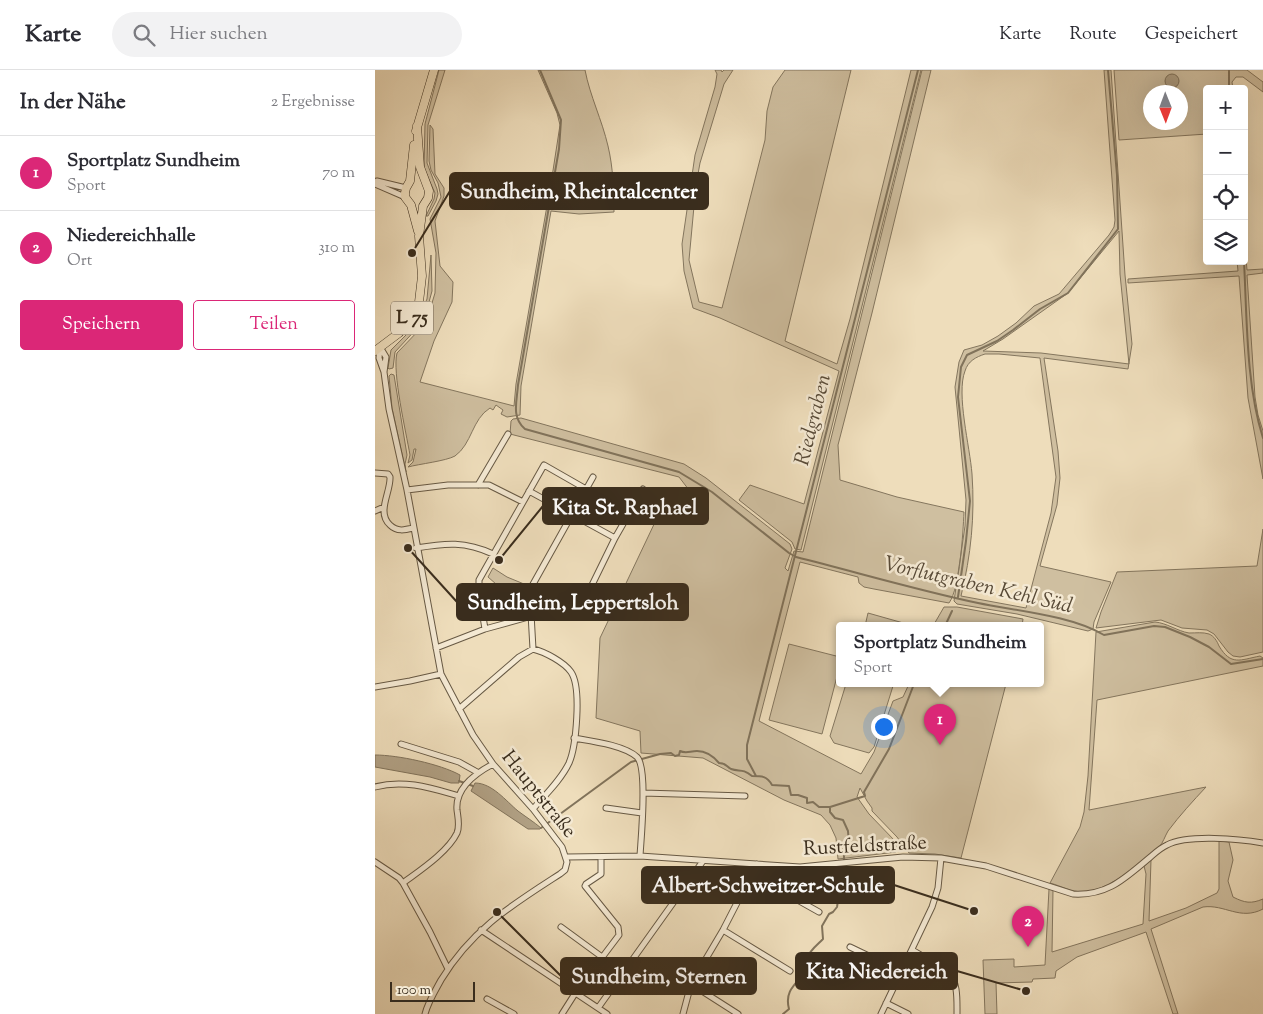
<!DOCTYPE html>
<html lang="de">
<meta charset="utf-8">
<style>
:root{--surface:#fff;--page:#f2f2f3;--text:#2b2b33;--muted:#7c7c81;--line:#e1e1e2;--accent:#db2777}
body{margin:0;font-family:"Sorts Mill Goudy",serif;background:var(--page);color:var(--text)}
.controls{position:absolute;right:15px;top:15px;display:grid;overflow:hidden;border-radius:5px;box-shadow:0 5px 20px #0002}
.controls button{width:45px;height:45px;display:grid;place-items:center;padding:0;border:0;border-bottom:1px solid var(--line);background:var(--surface);color:var(--text);font:25px sans-serif}
.compass{position:absolute;left:768px;top:15px;width:45px;height:45px;border-radius:50%;background:var(--surface);box-shadow:0 5px 20px #0002;rotate:179deg}
.scale{position:absolute;left:15px;bottom:12px;width:85px;box-sizing:border-box;padding-left:5px;border:2px solid #3a2d1d;border-top:0;font-size:14px;line-height:18px;white-space:nowrap;color:#3a2d1d;-webkit-text-stroke:4px #f4e9d3;paint-order:stroke}
.you{position:absolute;left:508px;top:656px;width:18px;height:18px;margin:-12px;border:4px solid #fff;border-radius:50%;background:#1a73e8;box-shadow:0 0 0 8px #1a73e833}
.badge{display:grid;place-items:center;width:32px;height:32px;border-radius:50%;background:var(--accent);color:#fff;font-size:16px;font-weight:700}
.pin{position:absolute;translate:-50% -41px;filter:drop-shadow(0 1px 2px #0008)}
.pin::after{content:'';position:absolute;top:26px;width:18px;height:15px;background:inherit;clip-path:polygon(0 0,100% 0,50% 100%)}
.popup{position:absolute;left:461px;top:552px;width:208px;height:65px;box-sizing:border-box;display:grid;place-content:center;border-radius:5px;background:var(--surface);filter:drop-shadow(0 1px 4px #0005);font-size:16px;white-space:nowrap;color:var(--muted)}
.popup b{font-size:19px;color:var(--text)}
.popup::after{content:'';position:absolute;left:50%;top:100%;margin-left:-10px;border:10px solid transparent;border-top-color:var(--surface)}
.list{margin:0;padding:0;list-style:none}
h2{display:flex;justify-content:space-between;align-items:center;height:65px;margin:0;padding:0 20px;font-size:21px}
h2 small{font-size:16px;font-weight:400;color:var(--muted)}
.list li{display:grid;grid-template-columns:32px 1fr auto;gap:15px;align-items:center;box-sizing:border-box;height:75px;padding:0 20px;border-top:1px solid var(--line)}
.list b{display:block;font-size:19px;white-space:nowrap}
.list p{margin:0;font-size:16px;white-space:nowrap;color:var(--muted)}
.list em{font-size:16px;font-style:normal;color:var(--muted)}
.actions{display:flex;gap:10px;padding:15px 20px}
.actions a{flex:1;padding:11px 0;border:1px solid var(--accent);border-radius:5px;text-align:center;font-size:18px;color:var(--accent)}
.actions .main{background:var(--accent);color:#fff}
.icon{flex:none;width:28px;height:28px;fill:none;stroke:currentColor;stroke-width:2;stroke-linecap:round;stroke-linejoin:round}
.map{position:relative;flex:none;width:888px;height:944px;overflow:hidden}
header{display:flex;align-items:center;gap:30px;box-sizing:border-box;height:70px;padding:0 25px;background:var(--surface);border-bottom:1px solid var(--line)}
header strong{font-size:24px}
nav{display:flex;gap:28px;margin-inline-start:auto;font-size:18px}
.search{width:350px;height:45px;background:var(--page);display:flex;align-items:center;gap:12px;box-sizing:border-box;padding:0 18px;border-radius:28px;color:var(--muted);font-size:19px}
main{display:flex}
aside{flex:1;background:var(--surface)}
.map>svg:first-child{display:block}
</style>
<header>
<strong>Karte</strong>
<div class="search"><svg class="icon" aria-label="search" viewBox="0 0 24 24"><circle cx="10" cy="10" r="6"/><path d="M15 15l6 6"/></svg>Hier suchen</div>
<nav><a>Karte</a><a>Route</a><a>Gespeichert</a></nav>
</header>
<main>
<aside>
<h2>In der Nähe<small>2 Ergebnisse</small></h2>
<ul class="list">
<li><span class="badge">1</span><div><b>Sportplatz Sundheim</b><p>Sport</p></div><em>70 m</em></li>
<li><span class="badge">2</span><div><b>Niedereichhalle</b><p>Ort</p></div><em>310 m</em></li>
</ul>
<div class="actions"><a class="main">Speichern</a><a>Teilen</a></div>
</aside>
<div class="map">
<svg width="888" height="944" viewBox="0 0 888 944">
<rect width="100%" height="100%" fill="#edb"/>
<filter id="stains"><feTurbulence type="fractalNoise" baseFrequency=".004" numOctaves="4"/><feColorMatrix values="0 0 0 0 .2 0 0 0 0 .09 0 0 0 0 .02 0 0 0 .5 -.17"/></filter>
<radialGradient id="worn" r=".72"><stop offset=".6" stop-color="#630" stop-opacity="0"/><stop offset="1" stop-color="#630" stop-opacity=".3"/></radialGradient>
<!-- green -->
<path fill="#cfbfa0" stroke="#84765e" fill-rule="evenodd" d="M64 0H70L53 55 52 93 62 119 63 124 61 131 53 146H51L59 129 60 123 49 98 50 54Z
M163 0H210C215 26 227 50 233 76 238 97 239 120 239 142L204 144 176 141 146 316 145 345 132 347 126 344 128 340 121 335 118 340 115 338C97 349 97 374 80 386 71 391 44 394 33 397L38 392 41 379H39L37 390 33 393 35 385C31 362 17 302 22 283L47 257 54 243 60 223 61 183 55 149 66 127 63 113 56 100 54 91 55 55 58 59 60 104 69 118V126L60 151 65 196 78 212 77 232 59 271 45 312 139 336 141 314 177 107 185 55 182 43Z
M340 0H346L347 2 349 0H358L349 14 325 93 321 115 314 190 324 232 347 238 390 70 392 41 398 17 410 0H476L410 271 462 294 475 249 536 0H546L426 480 420 479 417 472 364 430 375 415 429 434 464 301 345 248 318 238 309 201 307 174 320 85 340 17 342 4Z
M547 0H556L497 243 463 375 465 410 522 427 589 442C588 463 585 518 574 533L499 519 489 517 484 513 483 507 425 492 384 651 486 704 499 682 518 631 528 627 534 614H631L586 788 560 784 534 783 522 767 497 741V738L492 731 485 718 482 727 494 744 520 771 522 777 521 782 463 789 461 768 455 755 446 745 409 730 328 688 266 683 265 661 221 648 225 568 282 448 295 453 314 420 304 407 135 364 136 351 138 349 146 348 309 394 331 408 415 474 417 479 410 498 413 501 419 481 428 482Z
M729 0H736L750 205 757 274 753 299 669 288 683 381 685 408 682 435 665 496 736 512 719 552 718 559 713 561 642 544 582 534 579 531 590 456 591 430 580 317 584 292 589 280 607 275 623 266 641 253 659 236 684 224 734 165 739 157 740 150ZM744 161 745 204 754 294 666 283 608 281 628 269 693 223ZM610 284H624L665 288 681 407 676 443 651 538 586 526C596 485 600 446 597 404 595 377 581 324 590 301 593 291 601 287 610 284Z
M739 0H872L888 12V22L868 7H861L857 12 858 19H832V64L744 70ZM776 22H806V52H776Z
M869 166 872 200 888 199V203L872 205 880 327 883 345 888 361V409L873 328 864 206 753 213V209L863 201 862 191H869Z
M56 185 57 221 51 243 45 255 20 282 18 298 14 299 13 298 16 280 35 261 44 247 52 229Z
M16 304 19 305 32 385 30 394 31 402 17 338 14 306Z
M888 459V582L865 587 858 586 853 582 839 564 832 560 807 558 786 550 721 558 726 542 742 502 882 496Z
M118 498 132 507 149 514 145 526 123 530 121 514 113 507Z
M569 537H582L648 549 647 556H558Z
M493 543 539 556H490Z
M780 552C792 553 802 561 814 563 821 563 828 562 834 564 839 566 842 571 844 576 856 596 865 590 885 586L888 588V596L722 630 714 740 831 717C818 731 805 745 793 761 790 766 788 773 784 777 768 793 731 822 708 822 697 822 686 816 675 813L705 757 709 742 713 706 721 562Z
M414 574 465 587V595L447 664 394 650Z
M471 614H516L518 616 499 677 494 683 459 673 455 666Z
M844 771 854 772 858 790 853 811 858 827C870 833 876 834 888 829V839C865 851 850 834 828 837L776 859 803 944H798L771 862 702 887 681 901 680 908 658 909 657 912 621 913 622 944H610L608 890 639 889V897L670 895 674 819 678 820 677 882 768 854 771 804 769 796 776 790 774 851 811 838 842 823 844 819Z"/>
<!-- water -->
<path fill="#b1a185" stroke="#81735b" d="M790 11a7 7 0 1 1 14 0a7 7 0 1 1-14 0Z
M0 685C23 685 65 694 85 705L84 713H76L55 707 0 697Z
M100 713C117 713 131 731 143 741 151 747 159 752 166 758L165 759H153L96 721Z"/>
<g fill="none" stroke-linecap="round" stroke-linejoin="round">
<!-- stream -->
<path stroke="#81735b" stroke-width="2" d="M165 0 186 50 184 79 143 315C142 331 136 347 150 359L304 402 337 422 414 483 421 487C481 502 542 520 603 533 641 541 695 545 729 565L779 556 790 557 815 567 834 577 856 594 888 589
M854 0V19
M869 191C872 248 871 315 888 368
M583 527 591 471 595 431 583 327 586 297 592 285 622 271 638 260 665 239 693 223 743 159 742 105 733 0
M570 556 577 541
M381 706 372 689V675L543 0
M84 711 98 716
M455 737 490 726 489 722 514 679 539 614
M166 758 256 692 285 684 296 683 300 686 304 685 305 681C311 684 315 681 322 681 331 681 339 687 344 693 351 693 351 696 356 699 365 702 367 698 377 706 387 706 392 706 397 715L414 716 416 725H423L432 728V733L438 732 444 737H455V742L460 748 468 750 473 761 474 775 469 786V798L471 808 464 824 462 837 458 842 454 844 447 856 448 869C442 875 435 880 432 888 429 893 431 902 426 907 417 917 410 924 414 939L408 944"/>
<defs>
<path id="street" d="M2 111 31 118
M0 114 30 127
M5 277 11 287 9 302 14 339 32 420 66 604 98 665 118 694 158 739 187 777 192 792 190 800 185 804C137 835 97 859 66 910 60 921 53 932 50 944
M5 277 4 288 9 302
M0 403 13 404 15 407C16 422 1 442 15 455 22 462 30 460 38 458
M103 415 133 364
M32 420 73 415H114L148 432
M154 421 240 468
M258 437 277 448
M0 441 9 437
M41 478C71 473 90 471 118 484
M110 559 104 522V510L169 395 211 419
M61 578 110 559 193 536 208 526 217 515 240 468 268 419
M158 579C170 582 189 592 196 602 207 618 201 677 194 693 186 710 170 725 158 739
M0 617 35 611 66 604
M84 639 144 587 158 579 155 526 157 516 218 407
M199 668C216 671 249 675 262 687 273 698 266 768 265 786
M26 674 84 692 102 702
M0 717C29 709 56 718 84 726
M268 723 370 726
M231 738 267 743
M192 787 265 786 425 797 528 787 566 788 611 796 698 824C732 826 749 809 773 789 779 784 785 778 792 775 813 764 865 769 888 773
M0 792 24 808 28 813 55 862 73 899
M378 805 444 842
M28 813C44 801 73 782 82 763 85 756 83 748 82 740 80 718 101 703 118 694
M186 857 227 887
M106 860 232 944
M348 860 415 901
M475 877 527 902
M537 880 573 901C583 912 582 929 582 944
M316 914 363 944
M112 929 139 944
M511 933 533 944
M223 938 328 791
M187 944 201 922 244 865 243 857 210 816 211 814 226 804V788
M308 944 316 914 348 860 382 794
M506 944 557 837 563 818 566 788"/>
<path id="primary" d="M41 61 59 0
M39 75 35 111 31 118 30 123V127L36 135 43 161
M0 281 24 263 33 254 41 240 44 232 47 206 44 166 48 136 53 128 54 121 45 97 42 56"/>
</defs>
<!-- street casing -->
<use href="#street" stroke="#675944" stroke-width="7"/>
<!-- primary casing -->
<use href="#primary" stroke="#3a2d1d" stroke-width="9"/>
<!-- street -->
<use href="#street" stroke="#f4e9d3" stroke-width="5"/>
<!-- primary -->
<use href="#primary" stroke="#edb" stroke-width="8"/>
</g>
<g text-anchor="middle" dominant-baseline="central" stroke-width="5" stroke-linejoin="round" paint-order="stroke">
<!-- shield labels -->
<rect fill="#f4e9d3" stroke="#726554" stroke-width="1" x="16" y="231.5" width="42" height="33" rx="4"/>
<g font-size="19" font-weight="bold" fill="#3a2d1d">
<text x="37" y="248">L 75</text>
</g>
<!-- street labels -->
<g font-size="20" fill="#3a2d1d" stroke="#f4e9d3">
<text transform="translate(163 725) rotate(51)">Hauptstraße</text>
<text transform="translate(490 777) rotate(-3)">Rustfeldstraße</text>
</g>
<!-- water labels -->
<g font-size="21" font-style="italic" fill="#584a37" stroke="#f4e9d3">
<text transform="translate(439 350) rotate(-76)">Riedgraben</text>
<text transform="translate(603 516) rotate(13)">Vorflutgraben Kehl Süd</text>
</g>
</g>
<!-- callouts -->
<path fill="none" stroke="#3a2d1d" stroke-width="2" d="M37 183L75 121M124 490L168 436M33 478L82 532M599 841L519 815M651 921L582 901M122 842L186 906"/>
<g fill="#3a2d1d" stroke="#f4e9d3" stroke-width="2">
<circle cx="37" cy="183" r="5"/>
<circle cx="124" cy="490" r="5"/>
<circle cx="33" cy="478" r="5"/>
<circle cx="599" cy="841" r="5"/>
<circle cx="651" cy="921" r="5"/>
<circle cx="122" cy="842" r="5"/>
</g>
<g fill="#3a2d1d" stroke="#3a2d1d" stroke-width="2">
<rect x="75" y="103" width="258" height="36" rx="5"/>
<rect x="168" y="418" width="165" height="36" rx="5"/>
<rect x="82" y="514" width="231" height="36" rx="5"/>
<rect x="267" y="797" width="252" height="36" rx="5"/>
<rect x="421" y="883" width="161" height="36" rx="5"/>
<rect x="186" y="888" width="195" height="36" rx="5"/>
</g>
<g font-size="21" text-anchor="middle" font-weight="bold" fill="#fff">
<text x="204" y="128">Sundheim, Rheintalcenter</text>
<text x="250" y="444">Kita St. Raphael</text>
<text x="198" y="539">Sundheim, Leppertsloh</text>
<text x="393" y="822">Albert-Schweitzer-Schule</text>
<text x="502" y="908">Kita Niedereich</text>
<text x="284" y="913">Sundheim, Sternen</text>
</g>
<rect width="100%" height="100%" filter="url(#stains)"/>
<rect width="100%" height="100%" fill="url(#worn)"/>
</svg>
<div class="controls">
<button>+</button>
<button>−</button>
<button><svg class="icon" aria-label="locate" viewBox="0 0 24 24"><circle cx="12" cy="12" r="6"/><path d="M12 2v4M12 18v4M2 12h4M18 12h4"/></svg></button>
<button><svg class="icon" aria-label="layers" viewBox="0 0 24 24"><path d="M12 4l9 5-9 5-9-5zM3 14l9 5 9-5"/></svg></button>
</div>
<svg class="compass" viewBox="-18 -18 36 36"><path d="M0-13l5 13h-10z" fill="#e53935"/><path d="M0 13l5-13h-10z" fill="#7c7c81"/></svg>
<div class="scale">100 m</div>
<div class="you"></div>
<div class="pin badge" style="left:565px;top:675px">1</div>
<div class="popup"><b>Sportplatz Sundheim</b>Sport</div>
<div class="pin badge" style="left:653px;top:877px">2</div>
</div>
</main>
